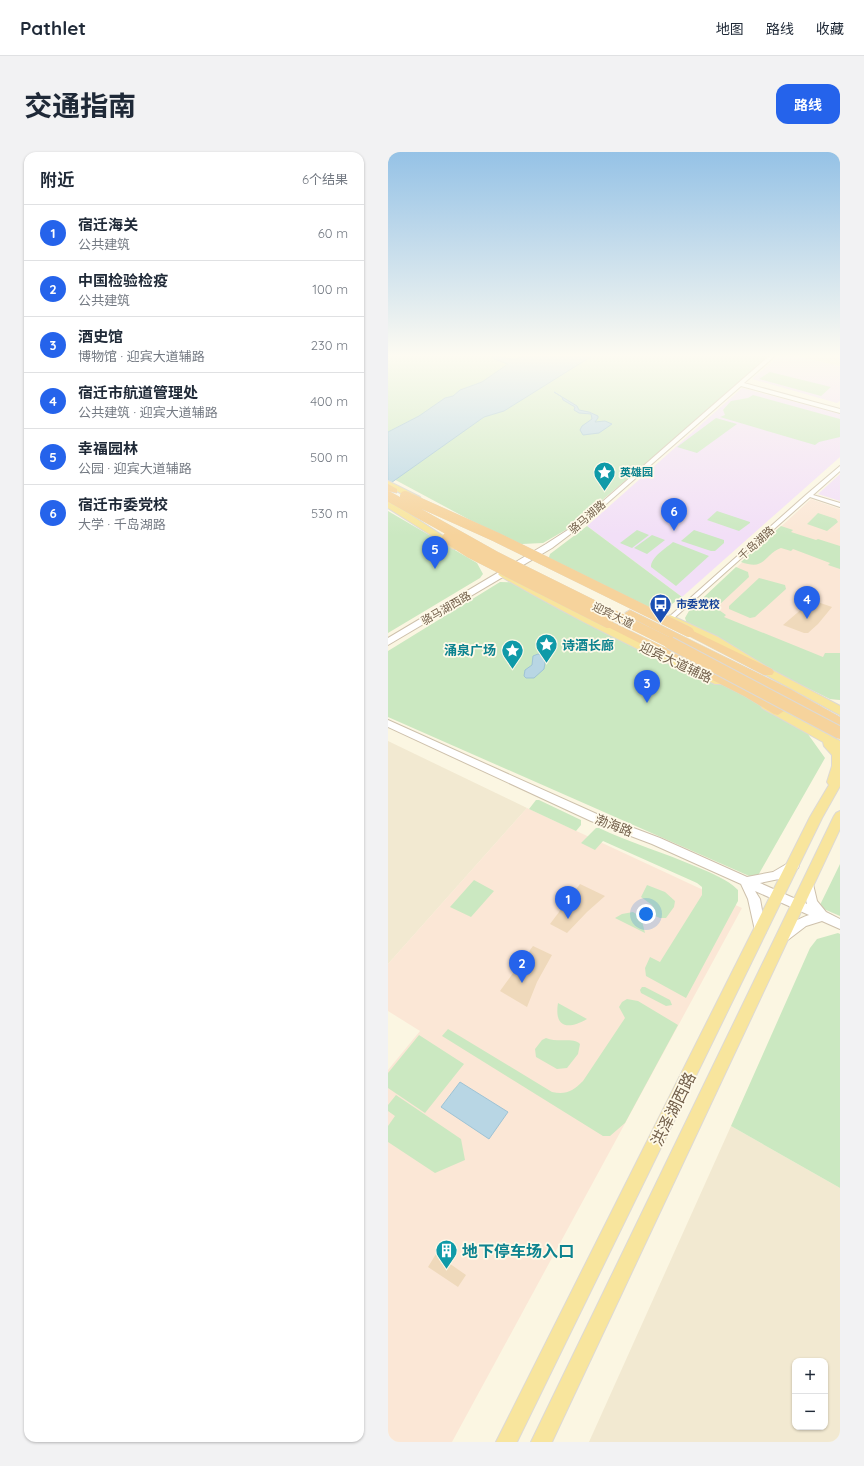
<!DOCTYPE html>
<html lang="zh">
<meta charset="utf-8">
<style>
:root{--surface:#fff;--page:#f2f2f3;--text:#1f2937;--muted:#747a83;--line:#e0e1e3;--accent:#2563eb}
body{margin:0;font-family:Quicksand,"Noto Sans SC",sans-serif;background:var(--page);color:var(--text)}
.controls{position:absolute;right:12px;bottom:12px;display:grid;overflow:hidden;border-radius:8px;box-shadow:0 1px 3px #0004}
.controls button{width:36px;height:36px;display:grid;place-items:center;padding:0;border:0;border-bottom:1px solid var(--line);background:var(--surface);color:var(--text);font:20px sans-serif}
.you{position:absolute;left:258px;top:762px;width:14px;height:14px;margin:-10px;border:3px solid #fff;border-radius:50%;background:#1a73e8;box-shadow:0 0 0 6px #1a73e833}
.badge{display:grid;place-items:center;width:26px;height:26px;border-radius:50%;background:var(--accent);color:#fff;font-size:13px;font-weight:700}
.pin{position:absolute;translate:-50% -33px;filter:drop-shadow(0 1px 2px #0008)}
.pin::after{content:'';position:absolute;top:21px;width:14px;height:12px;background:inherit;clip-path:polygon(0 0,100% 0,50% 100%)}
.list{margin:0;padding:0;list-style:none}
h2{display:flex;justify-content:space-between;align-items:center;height:52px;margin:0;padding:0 16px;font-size:17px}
h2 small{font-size:13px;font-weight:400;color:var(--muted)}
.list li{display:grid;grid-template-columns:26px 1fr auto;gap:12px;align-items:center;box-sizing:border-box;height:56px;padding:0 16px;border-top:1px solid var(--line)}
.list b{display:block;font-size:15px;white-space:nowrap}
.list p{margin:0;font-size:13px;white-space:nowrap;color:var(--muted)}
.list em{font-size:13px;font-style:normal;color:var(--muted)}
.map{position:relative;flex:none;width:452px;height:1290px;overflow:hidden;border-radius:12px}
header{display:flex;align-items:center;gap:24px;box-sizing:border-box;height:56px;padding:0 20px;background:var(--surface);border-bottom:1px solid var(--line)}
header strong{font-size:19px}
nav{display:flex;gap:22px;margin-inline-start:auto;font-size:14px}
.intro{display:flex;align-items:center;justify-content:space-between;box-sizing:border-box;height:96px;padding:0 24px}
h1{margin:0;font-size:28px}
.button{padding:10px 18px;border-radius:12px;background:var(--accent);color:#fff;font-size:14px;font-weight:700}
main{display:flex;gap:24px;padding:0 24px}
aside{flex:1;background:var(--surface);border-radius:12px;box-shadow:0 1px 3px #0004}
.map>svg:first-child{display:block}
</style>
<header>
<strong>Pathlet</strong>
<nav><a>地图</a><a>路线</a><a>收藏</a></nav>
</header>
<div class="intro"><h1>交通指南</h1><a class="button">路线</a></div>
<main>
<aside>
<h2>附近<small>6个结果</small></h2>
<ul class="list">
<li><span class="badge">1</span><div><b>宿迁海关</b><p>公共建筑</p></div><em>60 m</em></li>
<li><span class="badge">2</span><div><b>中国检验检疫</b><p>公共建筑</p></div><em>100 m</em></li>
<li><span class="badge">3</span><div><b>酒史馆</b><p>博物馆 · 迎宾大道辅路</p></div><em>230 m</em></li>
<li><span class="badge">4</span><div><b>宿迁市航道管理处</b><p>公共建筑 · 迎宾大道辅路</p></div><em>400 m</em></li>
<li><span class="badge">5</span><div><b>幸福园林</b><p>公园 · 迎宾大道辅路</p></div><em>500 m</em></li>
<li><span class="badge">6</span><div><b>宿迁市委党校</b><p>大学 · 千岛湖路</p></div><em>530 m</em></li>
</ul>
</aside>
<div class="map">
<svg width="452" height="1290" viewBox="0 0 452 1290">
<rect width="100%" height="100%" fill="#fbf6e2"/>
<!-- residential -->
<path fill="#f2e9d1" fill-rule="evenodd" d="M407 204H452V214L427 208Z
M0 589 139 656 0 812Z
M343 974 452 1036V1290H201ZM407 1209H437V1275H407Z"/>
<!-- commercial -->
<path fill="#fbe7d6" d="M423 347 452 357V548L442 547 297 466 301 459Z
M139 656 354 756 64 1290H0V918L32 879 0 859V812Z"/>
<!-- education -->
<path fill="#f2dff7" d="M391 204H407L452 214V249L449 251 364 227Z
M354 236 452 262V305L294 445 199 374Z
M452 322V349L430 342Z"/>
<!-- green -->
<path fill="#cbe8c1" d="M0 204H380L276 296 181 376 155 391 134 392 123 390 0 324Z
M382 220 443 235 433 244 371 227Z
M365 243 452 267V285L431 290 427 293 332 265 337 263 335 258 343 249 360 246Z
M328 266 349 272 309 301 289 295Z
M0 359 89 411 95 422 92 426 0 481Z
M329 359 362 370V371L351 379 319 368Z
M430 361 448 367 450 370 439 379 419 372Z
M199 374 294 445 281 454 266 458 160 408 162 402Z
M393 374 405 378 403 380 428 388 430 387 452 394V417L440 413 442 411 405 397 403 399 393 396C375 403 378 419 353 410Z
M249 378 261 383 244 396 232 391Z
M306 378 336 388V391L327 399H323L293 389Z
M264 383 277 388 259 402 246 396Z
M285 390 321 404 288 434 263 415C263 405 278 396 285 390Z
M348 415 360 420 361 425 330 454 331 458 338 463 336 465 435 505 437 501H452V548L442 547 307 481 299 472 297 466 301 459Z
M371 426 397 433 398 437 367 465 362 466 341 457V454Z
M112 430 140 431 316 517 417 578 437 606 368 727 0 565V499Z
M148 648H151L193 668V673L188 679 141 657Z
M208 676H211C243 691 277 701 309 715 323 721 339 727 350 738V749L298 846 258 824 257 816 262 805 272 810 314 743V735L309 731 215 689 207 698 193 691Z
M452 712V764L431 755Z
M86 728 106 739 83 765 62 755Z
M259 733 277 740 287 749 286 755 278 766H272L267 764 264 753 253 745Z
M245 760 253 765 257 781 227 766 234 762Z
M450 781 452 782V1036L343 974 422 796 429 787Z
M254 835H257L282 848 284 853 278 854 253 841 252 838Z
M239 847 250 849 290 873 237 971 222 984H215L54 884 60 877 164 940C178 943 185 939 195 929L237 866 231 855 234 850Z
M170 851 199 867C180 878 166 876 170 851Z
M31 883 76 912 37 961 0 936V921Z
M158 886C169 891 186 885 192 892L190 902 179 916 169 917 148 905 147 897 154 888Z
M8 943 73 987 77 1008 47 1021 0 990V974L7 964 0 959V953Z"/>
<!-- water -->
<path fill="#b8d6e4" stroke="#9ec3d5" d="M104 204C116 204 124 211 136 204H204L116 259 96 265 0 333V280L31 264 57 246 65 244 72 238 94 230 120 212 106 207Z
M166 240 189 254 191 258 201 260 210 264V266L207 270 217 269 224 272 211 281 195 283 192 278 194 274 204 267 203 262 191 261 186 258 187 255 175 248 174 245Z
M150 502 155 504 157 511 156 517 146 526H138L136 524 137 518 144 513 145 504Z
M72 930 120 960 101 987 53 955Z"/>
<!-- building -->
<path fill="#efd9bb" d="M421 447 444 455 430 472 420 481H416L395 473 416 455Z
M192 732 217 744 199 760 179 781 162 772Z
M145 794 164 803 149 830 139 855 112 839Z
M48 1102 78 1123 70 1135 40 1115Z"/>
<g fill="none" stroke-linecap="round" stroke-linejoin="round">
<defs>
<path id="minor" d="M452 314V319L425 343 452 351V355L422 345 285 467H281V465L419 342Z"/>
<path id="tertiary" d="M381 204H387L356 231 452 257V261L353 234 193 374 164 396 0 493V486L158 392 189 372Z
M0 568 211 663 272 686 359 725 385 720 402 710 406 709 410 710 411 713 410 716 391 727 372 731 419 752 415 731 416 728 420 727 424 728 429 749 438 760 452 767V777L434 769 418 774 401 787 397 789 393 787 391 784C397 773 410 767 421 763L367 739 372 747 378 780 376 783 372 785 368 783 360 747 353 732 264 692 203 669 0 575Z"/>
<path id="primary" d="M0 329 32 345 33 347 26 349 0 334Z
M0 350H3L72 395 71 397H65L0 356Z
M115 419 293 510 335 528 336 530 335 532H327C254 501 181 464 112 424L110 422Z
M282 463 330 485 384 518 452 554V563L376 522 322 489 279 468 277 466Z
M378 549 452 589V634L434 666 129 1290H108L422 665 441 633 439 630 444 614V603L436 594 435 590 374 556 373 553Z
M452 659V677L164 1290H143L446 664 448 661Z"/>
<path id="trunk" d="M0 332 9 337V341L0 339Z
M242 458 402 537 452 565V574L238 463 237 461Z
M220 468 364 538 394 556 396 559 390 563 386 562 356 544 216 473 215 471 216 469Z
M301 477 384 517 386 520 384 523H376L297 482 296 480 297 478Z"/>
</defs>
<!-- minor casing -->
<use href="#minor" stroke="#cec1ac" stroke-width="2"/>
<!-- tertiary casing -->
<use href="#tertiary" stroke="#cec1ac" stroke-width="2"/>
<!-- primary casing -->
<use href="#primary" stroke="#ddd9d4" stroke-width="2"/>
<!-- trunk casing -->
<use href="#trunk" stroke="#ddd9d4" stroke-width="1"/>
<!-- minor -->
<use href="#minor" fill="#fff" fill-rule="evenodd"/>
<!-- tertiary -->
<use href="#tertiary" fill="#fff" fill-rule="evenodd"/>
<!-- primary -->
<use href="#primary" fill="#f8e59d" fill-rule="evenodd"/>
<!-- trunk -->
<use href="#trunk" fill="#f6d39c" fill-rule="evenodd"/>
<defs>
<path id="trunk-bridge-far1" d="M0 344 109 405 284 492
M17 344 108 385 301 480
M59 386 82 401 220 471"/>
<path id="trunk-bridge" d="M282 491 452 581"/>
</defs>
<!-- trunk-bridge-far1 casing -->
<use href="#trunk-bridge-far1" stroke="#ddd9d4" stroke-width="10" stroke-linecap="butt"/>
<!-- trunk-bridge casing -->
<use href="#trunk-bridge" stroke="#ddd9d4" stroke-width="14" stroke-linecap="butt"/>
<!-- trunk-bridge-far1 -->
<use href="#trunk-bridge-far1" stroke="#f6d39c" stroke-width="10"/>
<!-- trunk-bridge -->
<use href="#trunk-bridge" stroke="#f6d39c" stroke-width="12"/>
</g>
<!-- sky -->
<linearGradient id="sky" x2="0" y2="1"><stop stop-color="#95c2e6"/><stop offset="0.53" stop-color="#fdfbf2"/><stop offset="1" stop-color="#fdfbf2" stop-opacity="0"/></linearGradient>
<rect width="452" height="384" fill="url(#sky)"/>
<!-- icons -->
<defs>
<symbol id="sight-pin" viewBox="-11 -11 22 30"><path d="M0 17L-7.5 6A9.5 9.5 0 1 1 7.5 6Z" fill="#0f9aa8" stroke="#fef9e8"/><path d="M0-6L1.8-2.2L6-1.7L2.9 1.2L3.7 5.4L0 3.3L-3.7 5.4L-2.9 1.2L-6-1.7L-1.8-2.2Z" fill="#fff"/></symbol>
<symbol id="bus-pin" viewBox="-11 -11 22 30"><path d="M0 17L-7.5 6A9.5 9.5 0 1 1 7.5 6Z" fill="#1a4fb4" stroke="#fef9e8"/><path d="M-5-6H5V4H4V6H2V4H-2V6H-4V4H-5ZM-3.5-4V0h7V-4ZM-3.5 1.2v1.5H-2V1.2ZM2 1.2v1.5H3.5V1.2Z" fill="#fff"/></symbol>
<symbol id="building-pin" viewBox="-11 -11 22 30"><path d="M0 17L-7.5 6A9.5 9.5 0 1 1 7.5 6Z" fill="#0f9aa8" stroke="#fef9e8"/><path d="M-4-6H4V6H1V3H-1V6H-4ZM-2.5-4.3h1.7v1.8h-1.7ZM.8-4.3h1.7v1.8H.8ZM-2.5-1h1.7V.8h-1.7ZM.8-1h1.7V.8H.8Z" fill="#fff"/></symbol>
</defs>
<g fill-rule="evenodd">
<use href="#sight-pin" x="204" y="308" width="25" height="34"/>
<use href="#bus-pin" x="260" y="440" width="25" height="34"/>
<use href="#sight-pin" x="146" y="480" width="25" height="34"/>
<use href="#sight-pin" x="112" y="486" width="25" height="34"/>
<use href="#building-pin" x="46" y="1086" width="25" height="34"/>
</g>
<g text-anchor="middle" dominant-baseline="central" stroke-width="3.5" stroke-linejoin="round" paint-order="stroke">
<!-- far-culture labels -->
<g font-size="11" font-weight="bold" fill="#0d838f" stroke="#fef9e8" text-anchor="start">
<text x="232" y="320">英雄园</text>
</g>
<!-- far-street labels -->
<g font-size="11" fill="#725f4a" stroke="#fef9e8">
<text transform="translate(199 365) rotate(-41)">骆马湖路</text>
<text transform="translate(368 391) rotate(-42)">千岛湖路</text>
<text transform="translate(58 456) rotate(-30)">骆马湖西路</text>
<text transform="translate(225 463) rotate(26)">迎宾大道</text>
</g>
<!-- far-transit labels -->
<g font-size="11" font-weight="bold" fill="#164399" stroke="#fef9e8" text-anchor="start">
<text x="288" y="452">市委党校</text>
</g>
<!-- culture labels -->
<g font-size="13" font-weight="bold" fill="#0d838f" stroke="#fef9e8" text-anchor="start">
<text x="174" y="493">诗酒长廊</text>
<text x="108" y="498" text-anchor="end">涌泉广场</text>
</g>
<!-- street labels -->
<g font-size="13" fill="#725f4a" stroke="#fef9e8">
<text transform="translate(288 510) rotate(25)">迎宾大道辅路</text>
<text transform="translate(226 673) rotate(21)">渤海路</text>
</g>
<!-- near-street labels -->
<g font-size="16" fill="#725f4a" stroke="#fef9e8">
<text transform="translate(285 957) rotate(-64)">洪泽湖西路</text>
</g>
<!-- near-culture labels -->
<g font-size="16" font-weight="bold" fill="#0d838f" stroke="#fef9e8" text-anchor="start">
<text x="74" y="1099">地下停车场入口</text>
</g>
</g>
</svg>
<div class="controls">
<button>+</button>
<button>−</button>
</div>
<div class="you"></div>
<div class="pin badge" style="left:180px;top:767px">1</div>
<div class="pin badge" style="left:134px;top:831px">2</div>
<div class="pin badge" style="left:259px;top:551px">3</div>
<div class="pin badge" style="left:419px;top:467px">4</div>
<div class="pin badge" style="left:47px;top:417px">5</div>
<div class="pin badge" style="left:286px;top:379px">6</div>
</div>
</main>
